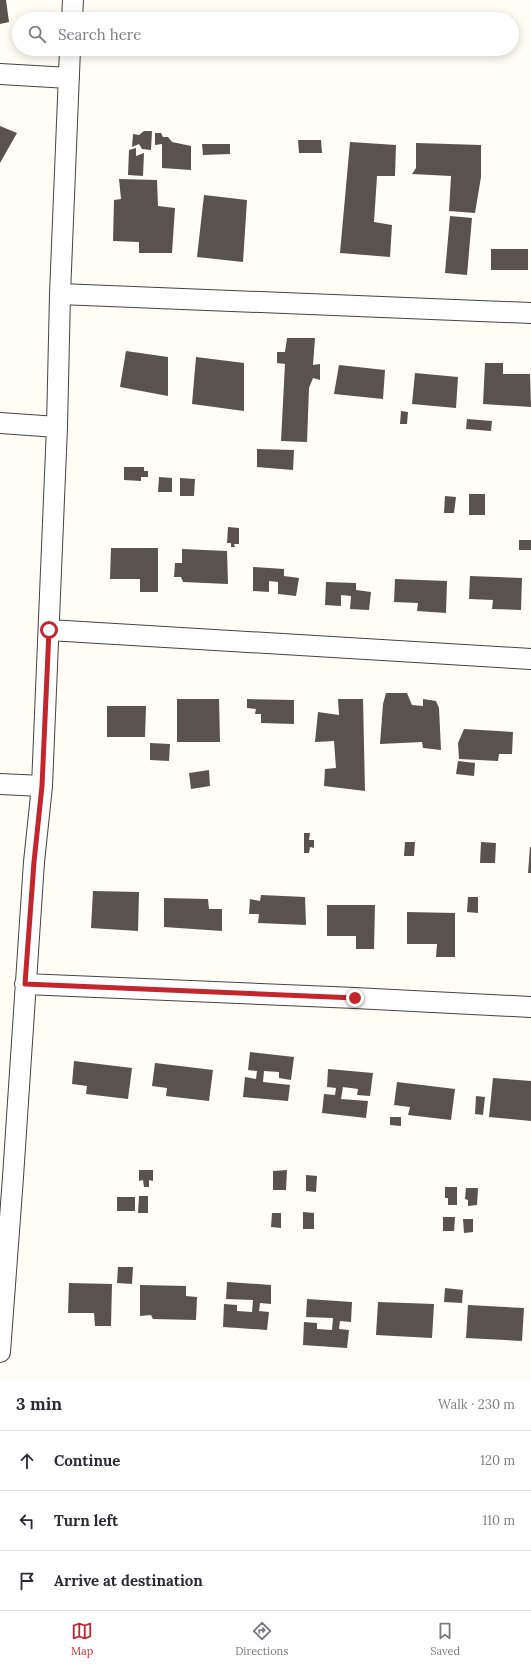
<!DOCTYPE html>
<meta charset="utf-8">
<style>
:root{--surface:#fff;--page:#f2f2f3;--text:#2b2b33;--muted:#7c7c81;--line:#e1e1e2;--accent:#c4262e}
body{margin:0;font-family:Lora,serif;background:var(--page);color:var(--text)}
.stop{position:absolute;width:12px;height:12px;margin:-9px;border:3px solid #c4262e;border-radius:50%;background:#fff}
.stop.end{background:#c4262e;border-color:#fff;box-shadow:0 1px 4px #0008}
.list{margin:0;padding:0;list-style:none}
h2{display:flex;justify-content:space-between;align-items:center;height:52px;margin:0;padding:0 16px;font-size:17px}
h2 small{font-size:13px;font-weight:400;color:var(--muted)}
.list li{display:grid;grid-template-columns:26px 1fr auto;gap:12px;align-items:center;box-sizing:border-box;height:60px;padding:0 16px;border-top:1px solid var(--line)}
.list b{display:block;font-size:15px;white-space:nowrap}
.list em{font-size:13px;font-style:normal;color:var(--muted)}
.icon{flex:none;width:22px;height:22px;fill:none;stroke:currentColor;stroke-width:2;stroke-linecap:round;stroke-linejoin:round}
.map{position:relative;flex:none;width:531px;height:1378px;overflow:hidden}
.search{position:absolute;background:var(--surface);box-shadow:0 2px 10px #0003;left:12px;right:12px;top:12px;height:44px;display:flex;align-items:center;gap:10px;box-sizing:border-box;padding:0 14px;border-radius:22px;color:var(--muted);font-size:15px}
.sheet{height:232px;background:var(--surface)}
nav{display:flex;justify-content:space-around;align-items:center;box-sizing:border-box;height:56px;border-top:1px solid var(--line);background:var(--surface);font-size:11px;color:var(--muted)}
nav a{display:grid;justify-items:center;gap:2px}
nav .on{color:var(--accent)}
.map>svg:first-child{display:block}
</style>
<div class="map">
<svg width="531" height="1378" viewBox="0 0 531 1378">
<rect width="100%" height="100%" fill="#fffdf5"/>
<!-- building -->
<path fill="#5a524d" d="M0 0H6L9 22 0 24Z
M0 126 17 133 0 163Z
M144 131H152L151 150 142 149 139 144 132 147 133 134 139 135Z
M155 133H161L163 137H168L172 142 191 146V170L162 168V144L155 145Z
M298 140H321L322 153H299Z
M350 142 396 145 395 176H377L374 222 392 225 390 257 340 253Z
M416 143 481 145V177L475 213 449 211 451 176 412 174 416 168Z
M202 144H230V154L203 155Z
M136 148V156L144 153 143 176 128 175 129 150Z
M119 179 157 180 158 206 175 208 172 253H139V242L113 241 114 200 121 199Z
M204 195 247 200 243 262 197 257Z
M450 216 472 218 467 275 445 273Z
M491 249H528V270H491Z
M287 338H315L313 365 320 364V380L313 378 309 388 307 442 281 441 285 364 277 363V352H285Z
M126 351 168 357V396L120 387Z
M196 357 244 363V411L192 404Z
M485 363H503V374H530L531 407 483 404Z
M339 365 385 370 383 399 334 394Z
M415 373 458 377 456 408 412 404Z
M401 411 408 412 407 424H400Z
M467 419 492 421 491 431 466 429Z
M257 449 294 450 293 470 257 467Z
M124 467H144V471H148V477H141V481L124 480Z
M159 477 172 478V492H158Z
M180 478 195 479 194 496H180Z
M469 494H485V515H469Z
M445 496 456 497 454 513H444Z
M228 527 239 528V544H234L235 547H231V543H227Z
M519 540H531V550H519Z
M111 548H158V592H140V579H110Z
M182 549 227 551 228 584 183 582 181 577H174L175 563H182Z
M253 567 284 569V576L299 578 296 596 278 594V582L269 581V592L253 591Z
M470 576 522 578 521 610 492 609 493 600 469 599Z
M395 579 447 581 446 613 417 611 418 603 394 602Z
M326 582 356 583V590L371 592 369 610 350 609 351 596 341 595V606L325 605Z
M386 693H407L412 705 423 706V699L436 701 439 708 441 750 423 748 422 742 380 744 383 704Z
M177 699H219L220 742H177Z
M247 699 294 700V724L261 723V714H255L256 709 247 708Z
M338 699H363L365 791 324 786 325 769 336 768 334 741 315 742 318 712 339 715Z
M107 706H146L145 737H107Z
M464 729 513 732 512 754H499L498 761 459 759 458 743Z
M150 743 170 744 169 761 150 760Z
M458 761 475 763 474 776 456 774Z
M209 770 210 786 191 789 189 773Z
M304 833H310L309 840H314V848L310 847 309 853H304Z
M405 842H415L414 856H404Z
M481 842 496 843 495 863H480Z
M530 847H531V873H528Z
M93 891 139 892 138 931 91 928Z
M261 895 305 897 306 925 258 923 259 914H249L250 899 260 901Z
M468 897H478V913L467 912Z
M164 898 208 899 209 909H222V931L164 927Z
M327 905H375L374 949H356V936H327Z
M407 912 455 913V957H436L437 944H407Z
M250 1052 294 1057 291 1080 279 1078V1072L264 1071 263 1082 290 1085 288 1101 243 1097 245 1077 256 1079 257 1071 248 1070Z
M74 1061 132 1068 128 1099 86 1094 87 1086 72 1084Z
M155 1063 213 1070 209 1101 166 1096 167 1088 152 1086Z
M328 1069 373 1073 370 1096 357 1095 358 1089 343 1087 341 1099 368 1101 366 1118 322 1113 324 1094 335 1095 336 1088 327 1087Z
M493 1078 531 1081V1121L489 1117Z
M397 1082 455 1089 451 1120 408 1115 410 1107 394 1105Z
M476 1096 485 1097 483 1115 475 1114Z
M390 1117H401V1126L390 1125Z
M139 1170H153V1181L149 1180V1187H144L143 1180 139 1181Z
M287 1170 286 1190H273V1171Z
M306 1175 317 1176 316 1192 306 1191Z
M445 1187H457V1205H448V1198H445Z
M466 1188H478L477 1205 468 1206V1200L465 1199Z
M139 1196H148V1213H138Z
M117 1197H135V1211H117Z
M303 1212 314 1213V1229H303Z
M272 1213H281V1228L271 1227Z
M443 1217H455L454 1231H443Z
M463 1219H473V1232L464 1233Z
M118 1267H133L132 1284 117 1283Z
M227 1282 271 1285V1304L260 1303 259 1311 269 1312 267 1330 223 1327 224 1304 237 1305V1311L252 1312 253 1300 226 1299Z
M69 1283 112 1284 111 1326H95L94 1313H68Z
M140 1285 186 1286V1296L197 1297 196 1320 153 1319 151 1315 140 1316Z
M445 1288 463 1290 462 1303 444 1302Z
M307 1299 352 1302 351 1322 340 1321 339 1329 349 1330 347 1348 303 1345 304 1322 317 1323V1329L332 1330 333 1318 306 1317Z
M378 1302 434 1304 432 1338 376 1335Z
M468 1305 524 1308 522 1341 466 1338Z"/>
<g fill="none" stroke-linecap="round" stroke-linejoin="round">
<defs>
<path id="minor" d="M72 19 73 0
M0 74 69 78
M60 294 531 313
M0 423 57 427
M49 630 531 659
M0 784 42 786
M25 984 355 998 531 1007
M0 1352 13 1177 34 862 42 786 57 427 60 294 70 49"/>
</defs>
<!-- minor casing -->
<use href="#minor" stroke="#444" stroke-width="22"/>
<!-- minor -->
<use href="#minor" stroke="#fff" stroke-width="20"/>
</g>
<g fill="none" stroke-linecap="round" stroke-linejoin="round">
<!-- route -->
<path stroke="#c4262e" stroke-width="5" d="M49 630 42 786 34 862 25 984 355 998"/>
</g>
</svg>
<div class="stop" style="left:49px;top:630px"></div>
<div class="stop end" style="left:355px;top:998px"></div>
<div class="search"><svg class="icon" aria-label="search" viewBox="0 0 24 24"><circle cx="10" cy="10" r="6"/><path d="M15 15l6 6"/></svg>Search here</div>
</div>
<section class="sheet">
<h2>3 min<small>Walk · 230 m</small></h2>
<ul class="list">
<li><svg class="icon" aria-label="ahead" viewBox="0 0 24 24"><path d="M12 20V5M6 11l6-6 6 6"/></svg><div><b>Continue</b></div><em>120 m</em></li>
<li><svg class="icon" aria-label="left" viewBox="0 0 24 24"><path d="M17 20v-9H6M10 6l-5 5 5 5"/></svg><div><b>Turn left</b></div><em>110 m</em></li>
<li><svg class="icon" aria-label="arrive" viewBox="0 0 24 24"><path d="M6 21V4h12l-3 4 3 4H6"/></svg><div><b>Arrive at destination</b></div></li>
</ul>
</section>
<nav>
<a class="on"><svg class="icon" aria-label="map" viewBox="0 0 24 24"><path d="M3 6l6-2 6 2 6-2v14l-6 2-6-2-6 2zM9 4v14M15 6v14"/></svg>Map</a>
<a><svg class="icon" aria-label="directions" viewBox="0 0 24 24"><path d="M12 3l9 9-9 9-9-9zM9 14v-3h6M13 9l2 2-2 2"/></svg>Directions</a>
<a><svg class="icon" aria-label="saved" viewBox="0 0 24 24"><path d="M7 4h10v16l-5-4-5 4z"/></svg>Saved</a>
</nav>
